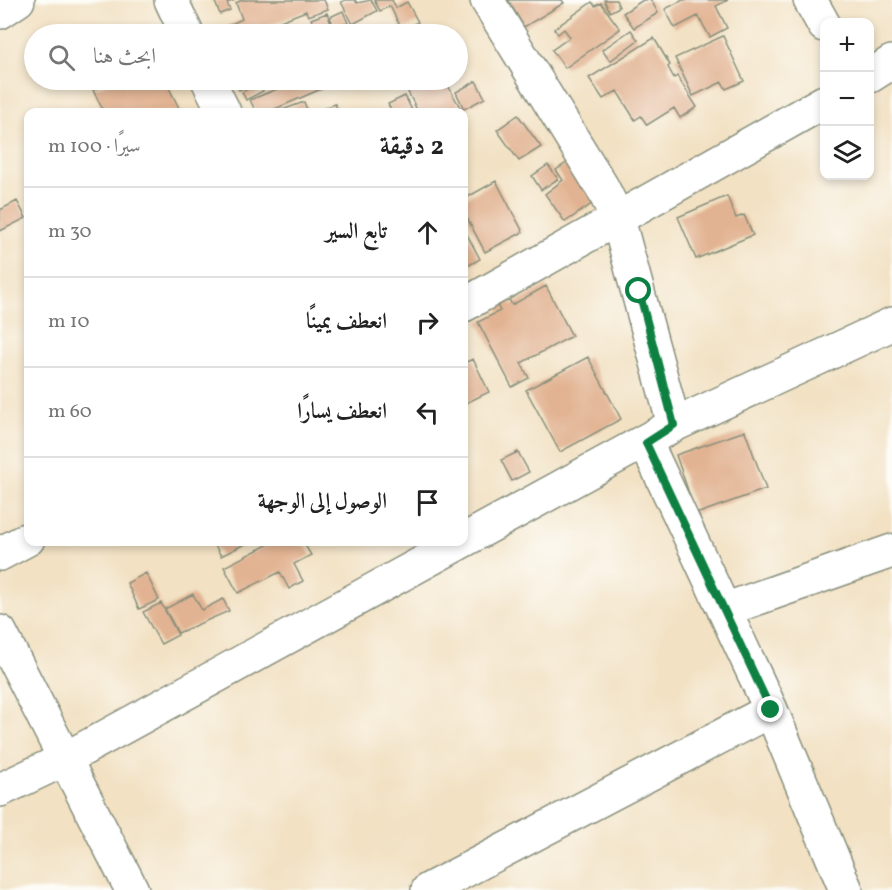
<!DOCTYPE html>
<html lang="ar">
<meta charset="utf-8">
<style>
:root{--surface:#fff;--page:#f6f6f6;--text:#222;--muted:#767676;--line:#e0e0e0}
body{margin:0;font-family:Vollkorn,Amiri,serif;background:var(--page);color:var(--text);direction:rtl}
.controls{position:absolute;right:18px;top:18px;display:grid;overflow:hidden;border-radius:12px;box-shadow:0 3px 9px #0003}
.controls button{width:54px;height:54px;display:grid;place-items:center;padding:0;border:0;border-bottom:2px solid var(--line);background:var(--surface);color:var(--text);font:30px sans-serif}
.stop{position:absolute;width:18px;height:18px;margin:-14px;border:4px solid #0b8043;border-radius:50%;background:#fff}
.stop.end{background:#0b8043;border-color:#fff;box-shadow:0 2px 6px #0008}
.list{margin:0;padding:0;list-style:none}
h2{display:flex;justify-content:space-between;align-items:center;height:78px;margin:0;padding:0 24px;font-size:26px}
h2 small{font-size:20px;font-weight:400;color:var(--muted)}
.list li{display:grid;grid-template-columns:39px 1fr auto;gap:18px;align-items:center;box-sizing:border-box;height:90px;padding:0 24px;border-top:2px solid var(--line)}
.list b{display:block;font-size:22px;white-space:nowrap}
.list em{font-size:20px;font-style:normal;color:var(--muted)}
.icon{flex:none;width:33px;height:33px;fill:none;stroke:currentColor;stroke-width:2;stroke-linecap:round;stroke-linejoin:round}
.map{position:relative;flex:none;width:892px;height:890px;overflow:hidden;direction:ltr}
.search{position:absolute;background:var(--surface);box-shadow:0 3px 9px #0003;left:24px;top:24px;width:444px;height:66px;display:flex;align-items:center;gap:15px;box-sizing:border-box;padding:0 21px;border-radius:33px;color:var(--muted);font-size:22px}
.panel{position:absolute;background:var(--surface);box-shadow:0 3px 9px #0003;left:24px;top:108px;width:444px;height:438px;border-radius:12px;direction:rtl}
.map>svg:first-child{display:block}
</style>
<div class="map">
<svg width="892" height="890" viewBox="0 0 892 890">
<rect width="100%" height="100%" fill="#fdfcf7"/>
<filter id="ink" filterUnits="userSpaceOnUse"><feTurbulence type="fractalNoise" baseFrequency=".0167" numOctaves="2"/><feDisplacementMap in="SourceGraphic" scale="12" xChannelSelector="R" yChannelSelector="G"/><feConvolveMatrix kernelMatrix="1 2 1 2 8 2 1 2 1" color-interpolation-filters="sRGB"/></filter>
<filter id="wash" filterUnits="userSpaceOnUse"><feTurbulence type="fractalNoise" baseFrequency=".008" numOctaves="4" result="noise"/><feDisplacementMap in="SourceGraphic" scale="24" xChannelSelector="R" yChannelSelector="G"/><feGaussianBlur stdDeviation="1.35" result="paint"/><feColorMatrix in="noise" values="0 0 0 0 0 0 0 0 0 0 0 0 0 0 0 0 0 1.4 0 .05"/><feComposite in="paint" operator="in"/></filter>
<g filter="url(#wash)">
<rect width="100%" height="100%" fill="#f2e1c3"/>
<g id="blocks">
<!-- building -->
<path fill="#e2b392" d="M214 0H235L227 3 230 10 220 14Z
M242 0H324L328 9 308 16 306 11 247 34H231L227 26 242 19 236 3Z
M346 0H355L357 3 371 0 377 11 353 24 341 2Z
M374 0H392L396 8 407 2 418 22 402 30 390 6 380 11Z
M508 0H562L564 3 524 27Z
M604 0H616L619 7 610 12Z
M643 0H651L658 13 634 28 623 13Z
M683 0H728L716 6 727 28 710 37 698 16 675 28 665 9Z
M592 2 595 6 601 3 620 29 565 68 552 50 570 37 564 29 558 34 554 29Z
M343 11 348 23 334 28 330 17Z
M327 13 335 34H317L311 19Z
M309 25 313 34H289Z
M373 30 375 34H360Z
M631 30 638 40 610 61 602 50Z
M723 36 744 81 726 89 722 82 693 96 675 58Z
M654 38 670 65 668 67 674 78 677 76 697 107 680 118 674 108 647 125 641 116 635 120 617 91 603 99 589 78Z
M115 80H165L181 112H104L93 90Z
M247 80H258L239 90 236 85Z
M264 80H284L267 86Z
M293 80H342L268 112H256L250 100 294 82Z
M356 80H382L359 88Z
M402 80H445L462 111 418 112Z
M476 81 485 98 464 109 456 92Z
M259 83 263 91 246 100 242 92Z
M405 96 412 110 392 112 388 104Z
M304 102 308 112H277Z
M335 104 339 112H314Z
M518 115 541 147 519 161 497 130Z
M568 162 596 201 565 222 545 194 563 180 556 170Z
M548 165 558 179 541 190 532 176Z
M496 181 523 232 485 252 464 212V199Z
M727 196 736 218 744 215 753 235 696 259 678 217Z
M17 201 26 218 0 231V210Z
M464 229 480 259 464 268Z
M546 286 572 336 521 363 529 378 512 387 478 322 500 311 492 296 504 290 512 305Z
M588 357 621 419 560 452 526 390Z
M473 359 489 392 464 404V363Z
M745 431 766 489 696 514 676 455Z
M518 452 529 472 512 481 501 460Z
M213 542H249L221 556Z
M273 542H303L311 555 294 564 303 581 289 589 280 572 238 593 224 567Z
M146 573 159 600 139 609 127 583Z
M193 594 202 610 223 599 229 611 178 633 165 609Z
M161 603 178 635 161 644 143 612Z"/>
</g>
</g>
<g filter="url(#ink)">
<use href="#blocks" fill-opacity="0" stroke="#888f7c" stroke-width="1.5"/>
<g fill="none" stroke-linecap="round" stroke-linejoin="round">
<defs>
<path id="street" d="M171 0 187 34
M487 0 602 187 618 219 674 425
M810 0 824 25
M0 12 18 0
M870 76 892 62
M208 80 224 112
M464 305 824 102
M646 443 771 710 846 890
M0 554 28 539
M724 610 892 551
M0 632 132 890
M0 790 65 759 674 425 892 324
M428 890 771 710"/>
</defs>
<!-- street casing -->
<use href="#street" stroke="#888f7c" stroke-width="36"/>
<!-- street -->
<use href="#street" stroke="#fff" stroke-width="33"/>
</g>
</g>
<g fill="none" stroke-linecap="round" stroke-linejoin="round" filter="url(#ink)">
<!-- route -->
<path stroke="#0b8043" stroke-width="8" d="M639 291 674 425 646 443 771 710"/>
</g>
</svg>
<div class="controls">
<button>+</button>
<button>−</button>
<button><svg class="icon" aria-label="layers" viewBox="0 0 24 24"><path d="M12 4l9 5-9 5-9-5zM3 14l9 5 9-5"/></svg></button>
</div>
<div class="stop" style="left:639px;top:291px"></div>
<div class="stop end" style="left:771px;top:710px"></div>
<div class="search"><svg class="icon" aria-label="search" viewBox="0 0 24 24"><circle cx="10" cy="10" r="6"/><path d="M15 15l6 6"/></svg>ابحث هنا</div>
<section class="panel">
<h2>2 دقيقة<small>سيرًا · 100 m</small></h2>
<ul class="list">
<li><svg class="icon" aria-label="ahead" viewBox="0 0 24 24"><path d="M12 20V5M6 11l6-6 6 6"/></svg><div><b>تابع السير</b></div><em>30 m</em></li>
<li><svg class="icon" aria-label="right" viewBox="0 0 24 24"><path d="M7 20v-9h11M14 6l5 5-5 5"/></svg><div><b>انعطف يمينًا</b></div><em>10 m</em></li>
<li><svg class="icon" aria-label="left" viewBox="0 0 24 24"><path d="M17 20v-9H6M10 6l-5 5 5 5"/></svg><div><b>انعطف يسارًا</b></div><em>60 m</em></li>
<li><svg class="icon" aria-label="arrive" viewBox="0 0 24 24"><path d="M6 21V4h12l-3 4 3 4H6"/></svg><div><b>الوصول إلى الوجهة</b></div></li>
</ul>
</section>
</div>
